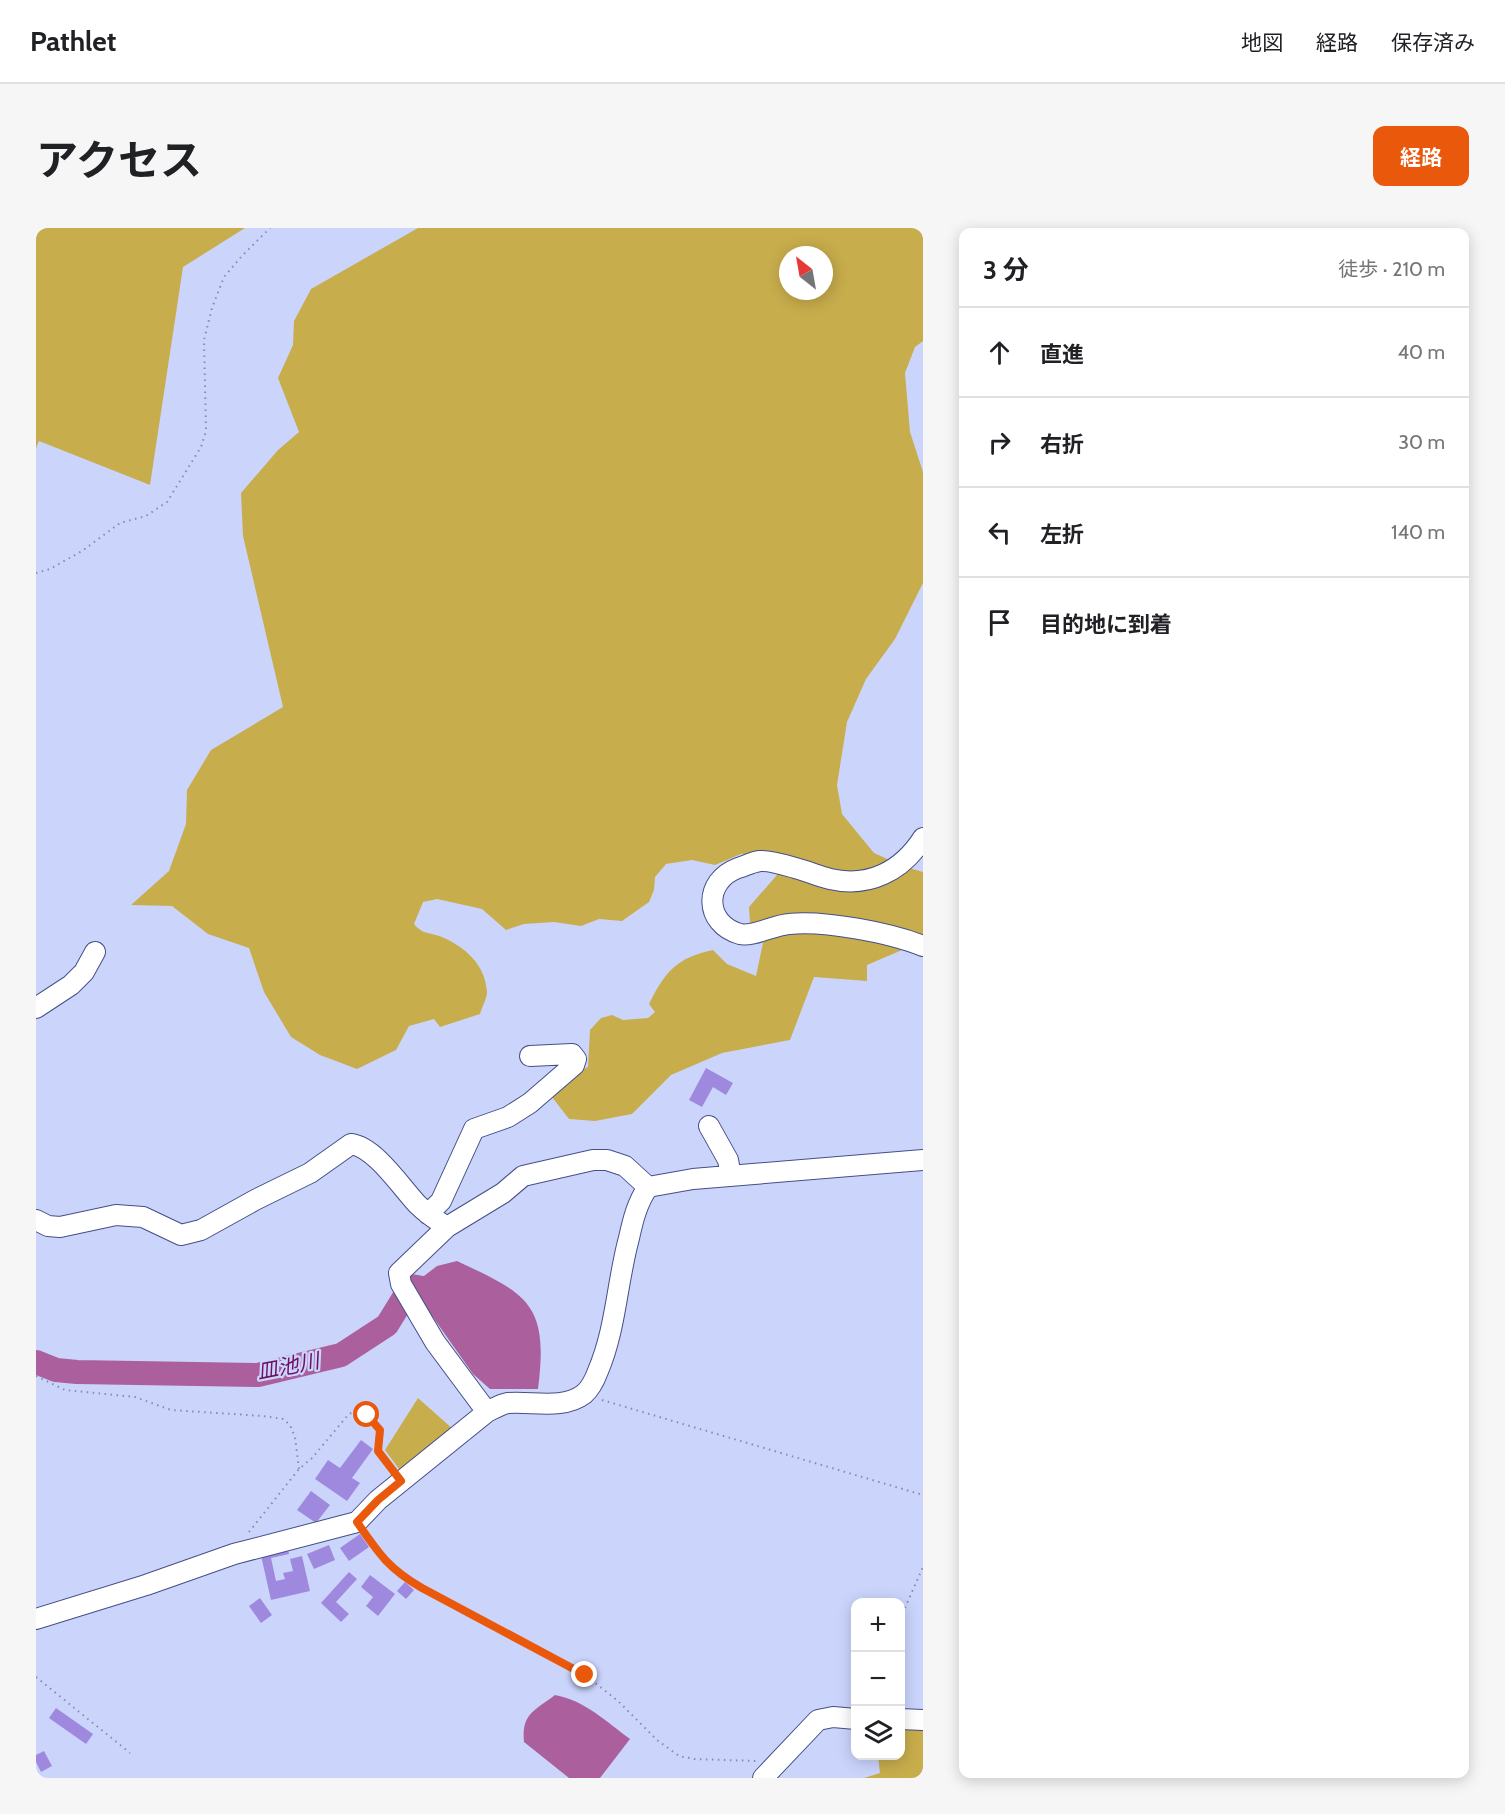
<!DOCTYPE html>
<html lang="ja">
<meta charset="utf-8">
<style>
:root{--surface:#fff;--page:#f6f6f6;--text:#202124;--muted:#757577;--line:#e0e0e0;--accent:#ea580c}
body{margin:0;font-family:Cabin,"Noto Sans JP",sans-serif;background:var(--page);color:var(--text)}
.controls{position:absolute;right:18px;bottom:18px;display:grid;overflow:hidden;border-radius:12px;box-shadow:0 3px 15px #0003}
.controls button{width:54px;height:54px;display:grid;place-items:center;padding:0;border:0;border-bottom:2px solid var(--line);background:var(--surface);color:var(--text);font:30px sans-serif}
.compass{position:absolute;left:743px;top:18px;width:54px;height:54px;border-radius:50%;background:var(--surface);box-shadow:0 3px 15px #0003;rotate:329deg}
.stop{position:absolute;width:18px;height:18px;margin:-14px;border:4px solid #ea580c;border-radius:50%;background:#fff}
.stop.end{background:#ea580c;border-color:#fff;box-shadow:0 2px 6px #0008}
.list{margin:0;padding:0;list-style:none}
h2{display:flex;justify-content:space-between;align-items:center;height:78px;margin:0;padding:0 24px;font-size:26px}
h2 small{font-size:20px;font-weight:400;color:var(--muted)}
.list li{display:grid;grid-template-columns:39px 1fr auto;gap:18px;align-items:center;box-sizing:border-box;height:90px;padding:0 24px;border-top:2px solid var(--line)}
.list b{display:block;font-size:22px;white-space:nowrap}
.list em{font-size:20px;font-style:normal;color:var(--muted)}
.icon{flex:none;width:33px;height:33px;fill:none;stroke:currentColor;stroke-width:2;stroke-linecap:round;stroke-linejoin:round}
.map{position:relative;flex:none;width:887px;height:1550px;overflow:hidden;border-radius:12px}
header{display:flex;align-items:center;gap:36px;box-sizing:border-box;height:84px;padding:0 30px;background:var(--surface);border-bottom:2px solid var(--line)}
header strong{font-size:28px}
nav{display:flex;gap:33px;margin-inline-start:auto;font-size:21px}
.intro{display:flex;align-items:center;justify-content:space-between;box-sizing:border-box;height:144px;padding:0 36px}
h1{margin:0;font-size:42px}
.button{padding:15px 27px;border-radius:12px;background:var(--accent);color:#fff;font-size:21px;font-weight:700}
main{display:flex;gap:36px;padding:0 36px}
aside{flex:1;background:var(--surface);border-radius:12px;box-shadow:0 3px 15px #0003}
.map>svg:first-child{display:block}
</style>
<header>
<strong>Pathlet</strong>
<nav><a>地図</a><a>経路</a><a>保存済み</a></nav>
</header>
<div class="intro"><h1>アクセス</h1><a class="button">経路</a></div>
<main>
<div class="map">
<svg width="887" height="1550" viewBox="0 0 887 1550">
<rect width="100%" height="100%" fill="#cbd5fc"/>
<!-- green -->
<path fill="#c8ad4c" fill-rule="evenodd" d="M0 0H209L147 39 114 257 3 213 0 220Z
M382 0H887V113L879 119 869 145 874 204 887 244V355L859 411 830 451 811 494 801 557 806 586 838 625 867 638 887 644V724L866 722 831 737V753L778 749 754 812 686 825 635 847 596 886 559 893 533 891 516 869 534 847 552 839 554 802 565 790 576 787 587 792 612 790 619 784 613 776C629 744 640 730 677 722L691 736 720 748 728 710 714 695 713 679 741 647 740 626H705L679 637 656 632 630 636 619 649 618 662 613 674 586 693 563 691 545 698 518 694 488 696 470 702 446 681 401 671 387 674 378 696C387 707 394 704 406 709 430 720 449 736 451 764 451 770 446 779 444 786L404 799 398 791 373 798 360 822 321 841 284 827 255 809 228 764 213 720 172 706 136 678 95 677 133 643 150 596 151 562 175 522 247 479 207 308 205 265 242 222 263 204 242 150 257 117 258 93 275 61ZM752 27H788V63H752Z
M382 1170 418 1202 366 1245 349 1222Z
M865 1501H887V1550H828L844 1545 842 1528H864Z"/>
<!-- water -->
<path fill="#ab609d" d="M421 1033C492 1066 513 1076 502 1161H454L437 1146 375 1058 401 1038Z
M519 1467C548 1472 571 1494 594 1511L564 1550H533L488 1514C485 1485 500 1482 519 1467Z"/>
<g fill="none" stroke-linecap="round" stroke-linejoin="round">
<!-- river -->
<path stroke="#ab609d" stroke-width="24" d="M0 1134 20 1142 41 1144 222 1147 305 1127 351 1097 375 1058 387 1060"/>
</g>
<!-- building -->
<path fill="#9e89df" d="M670 840 697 855 690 867 677 859 666 879 653 872Z
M325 1212 337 1221 316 1250 324 1255 311 1273 279 1251 292 1232 304 1240Z
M275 1263 294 1277 280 1295 261 1282Z
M324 1306 333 1319 313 1333 304 1320Z
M293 1317 299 1332 278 1341 271 1326Z
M252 1321 253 1326 235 1330 240 1353 249 1351 247 1345 257 1343 254 1331 266 1328 274 1363 235 1372 224 1323Z
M313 1344 321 1351 300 1374 313 1386 305 1394 285 1375Z
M334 1347 359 1366 342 1388 330 1378 337 1369 325 1359Z
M369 1354 378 1362 370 1371 361 1363Z
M224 1370 236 1387 225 1395 213 1378Z
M20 1480 57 1506 50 1516 13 1490Z
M8 1523 16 1538 5 1544 0 1534V1527Z"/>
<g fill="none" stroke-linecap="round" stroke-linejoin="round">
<defs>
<path id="minor" d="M887 610C866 643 833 660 794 651 782 648 771 643 759 640 749 637 734 632 724 633 716 634 709 638 702 640 667 653 668 696 704 706 716 709 739 697 753 696 788 692 855 705 887 718
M0 780 35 757 48 744 59 724
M673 898 692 932 695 948
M392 986 405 973 438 901 472 889 494 875 538 837 540 831 536 826 494 828
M0 992 12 998 24 999 80 987 107 989 145 1007 165 1002 219 972 274 945 315 916C339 919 365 959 381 976 390 985 400 992 411 999
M451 1184 399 1114 365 1056 363 1045 411 999 467 965 487 948 557 932H571L589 938 612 959
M0 1391 110 1357 198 1326 321 1294 342 1272 451 1184C457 1181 465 1176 472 1175 496 1173 527 1182 548 1166 554 1161 559 1151 562 1143 580 1101 581 1054 593 1010 597 992 601 975 612 959L657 951 887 932
M864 1491 887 1492
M727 1550 782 1492 797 1489 820 1491"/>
</defs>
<!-- minor casing -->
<use href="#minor" stroke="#444f87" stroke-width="22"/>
<!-- path -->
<path stroke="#858cad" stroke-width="2" stroke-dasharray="1.5 4.5" stroke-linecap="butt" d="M0 345 14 341 46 323 84 295 110 288 131 274 165 219 170 203 168 112 176 80 188 49 205 29 234 0
M0 1148 29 1162 99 1169 135 1182 227 1188 247 1191 254 1197 259 1209 263 1241
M566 1172 887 1267
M213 1304 263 1241 276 1230 312 1187 321 1181 331 1187 344 1202 342 1223 356 1241
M330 1308 350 1335 366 1349 549 1447 582 1473 621 1512 643 1528 658 1531 721 1533
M864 1391 887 1339
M0 1449 94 1525"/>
<!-- minor -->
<use href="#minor" stroke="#fff" stroke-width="20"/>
</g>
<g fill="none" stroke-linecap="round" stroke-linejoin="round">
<!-- route -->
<path stroke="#ea580c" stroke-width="8" d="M331 1187 344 1202 342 1223 365 1253 342 1272 321 1294C343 1326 352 1340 386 1360L549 1447"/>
</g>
<g text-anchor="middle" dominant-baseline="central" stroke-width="4.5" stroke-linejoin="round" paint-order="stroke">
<!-- water labels -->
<g font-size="21" font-style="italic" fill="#6f1064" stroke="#cbd5fc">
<text transform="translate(252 1138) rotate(-11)">皿池川</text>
</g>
</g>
</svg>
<div class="controls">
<button>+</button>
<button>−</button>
<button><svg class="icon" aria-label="layers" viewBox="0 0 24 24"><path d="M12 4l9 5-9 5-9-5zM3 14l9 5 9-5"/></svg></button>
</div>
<svg class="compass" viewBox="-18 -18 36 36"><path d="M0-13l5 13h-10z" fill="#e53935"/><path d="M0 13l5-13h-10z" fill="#757577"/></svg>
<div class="stop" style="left:331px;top:1187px"></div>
<div class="stop end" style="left:549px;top:1447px"></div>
</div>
<aside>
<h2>3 分<small>徒歩 · 210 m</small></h2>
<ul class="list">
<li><svg class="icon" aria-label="ahead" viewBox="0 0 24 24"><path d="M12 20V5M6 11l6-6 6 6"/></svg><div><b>直進</b></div><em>40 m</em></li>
<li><svg class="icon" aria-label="right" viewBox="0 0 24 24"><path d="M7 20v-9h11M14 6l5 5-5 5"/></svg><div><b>右折</b></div><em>30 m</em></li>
<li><svg class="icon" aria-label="left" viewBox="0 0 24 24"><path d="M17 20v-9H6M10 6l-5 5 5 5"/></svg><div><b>左折</b></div><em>140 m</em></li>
<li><svg class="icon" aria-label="arrive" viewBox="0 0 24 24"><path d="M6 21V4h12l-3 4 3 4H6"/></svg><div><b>目的地に到着</b></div></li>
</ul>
</aside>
</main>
